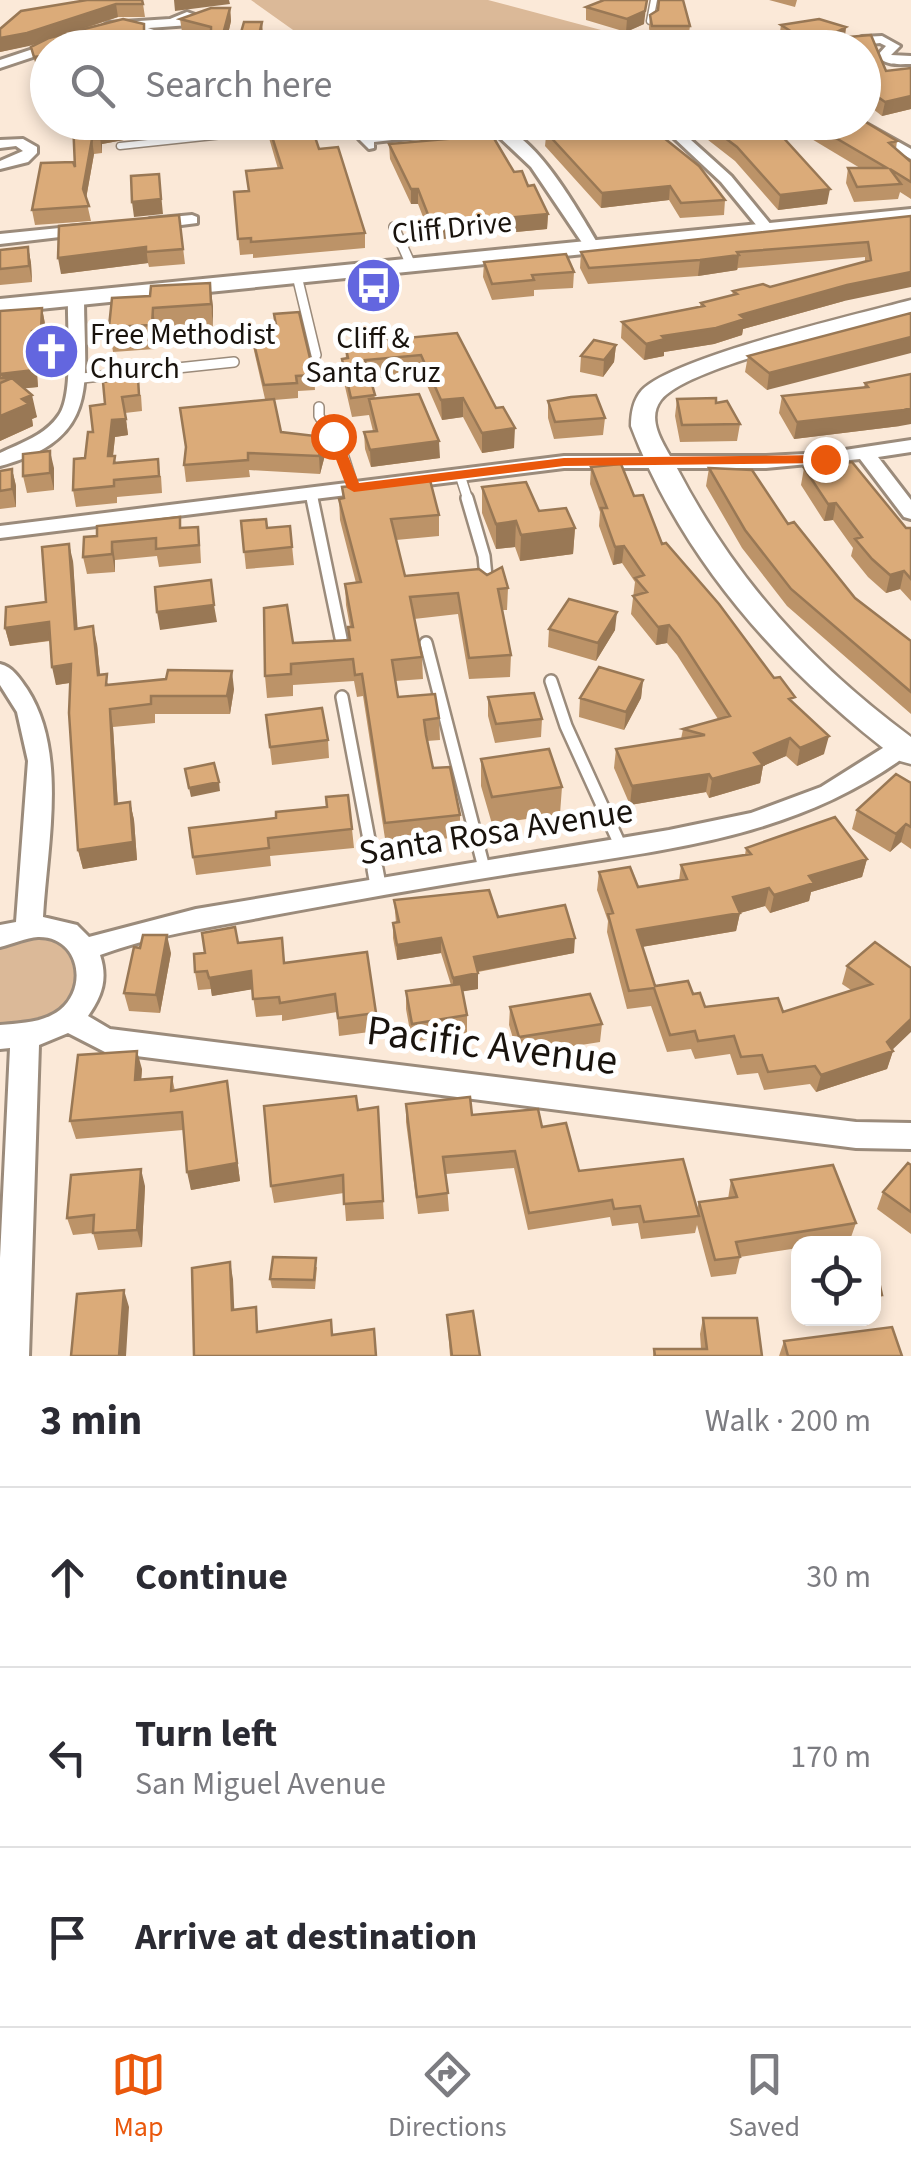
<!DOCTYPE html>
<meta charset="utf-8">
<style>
:root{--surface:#fff;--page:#f2f2f3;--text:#2b2b33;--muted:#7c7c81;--line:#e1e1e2;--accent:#ea580c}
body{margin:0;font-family:"Source Sans 3",sans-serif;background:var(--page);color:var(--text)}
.controls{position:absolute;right:30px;bottom:30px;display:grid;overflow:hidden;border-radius:20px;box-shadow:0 5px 15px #0003}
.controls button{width:90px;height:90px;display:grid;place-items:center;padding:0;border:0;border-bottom:2px solid var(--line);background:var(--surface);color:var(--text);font:50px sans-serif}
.stop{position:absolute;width:30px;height:30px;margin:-22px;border:8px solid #ea580c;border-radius:50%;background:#fff}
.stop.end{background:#ea580c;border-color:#fff;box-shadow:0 2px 10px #0008}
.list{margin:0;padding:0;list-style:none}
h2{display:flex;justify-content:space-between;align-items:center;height:130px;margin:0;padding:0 40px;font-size:42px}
h2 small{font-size:32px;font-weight:400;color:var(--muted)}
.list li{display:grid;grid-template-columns:65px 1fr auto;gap:30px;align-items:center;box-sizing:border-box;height:180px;padding:0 40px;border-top:2px solid var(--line)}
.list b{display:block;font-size:38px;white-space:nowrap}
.list p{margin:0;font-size:32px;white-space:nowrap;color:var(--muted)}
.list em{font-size:32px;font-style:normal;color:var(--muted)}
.icon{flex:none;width:55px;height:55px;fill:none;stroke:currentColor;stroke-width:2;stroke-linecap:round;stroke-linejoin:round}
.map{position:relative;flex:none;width:911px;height:1356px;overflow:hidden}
.search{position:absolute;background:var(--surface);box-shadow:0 5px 15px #0003;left:30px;right:30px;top:30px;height:110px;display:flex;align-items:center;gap:25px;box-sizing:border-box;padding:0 35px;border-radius:55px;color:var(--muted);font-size:38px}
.sheet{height:670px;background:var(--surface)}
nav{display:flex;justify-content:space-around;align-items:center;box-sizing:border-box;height:140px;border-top:2px solid var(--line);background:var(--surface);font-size:28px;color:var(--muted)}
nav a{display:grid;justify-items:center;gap:5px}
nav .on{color:var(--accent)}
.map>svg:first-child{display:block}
</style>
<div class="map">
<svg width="911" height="1356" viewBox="0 0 911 1356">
<rect width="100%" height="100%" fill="#fbe9d8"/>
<!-- green -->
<path fill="#dbb998" d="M251 0H488L665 47H317Z
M12 931 79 940V1009L0 1037V936Z"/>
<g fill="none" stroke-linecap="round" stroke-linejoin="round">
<defs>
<path id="service-far3" d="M650 21 654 0
M132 26 185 43
M299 128 366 122
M120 146 280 129"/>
<path id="service-far2" d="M394 227 411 265
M297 276 316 355
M73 379 234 362
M319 407V416L344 457 354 488
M460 475 468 500
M312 494 313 500"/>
<path id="service-far1" d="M312 498 341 638
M467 498 484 556 487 587
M426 643 484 868
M551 681 566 726 621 847
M342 697 375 871"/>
<path id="service" d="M375 869 378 885"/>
<path id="minor" d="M187 12 209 20 203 24 108 31 102 27 108 23 170 19Z
M882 36 900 46 891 55 911 56V64C898 64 887 66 877 56L886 46 880 43 836 48 862 37Z
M48 44 54 48H48V52L0 68V60Z
M657 122H671L731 176 772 226V232H762L721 182Z
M846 122H863L911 149V159Z
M454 125C472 124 492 122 508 130 543 147 580 214 600 247L597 250H587L531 167 496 134 454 133 374 142V148L369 149 359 139 366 135Z
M23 139 37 147V153L28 162 0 169V161L23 151 16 146 0 148V140Z
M192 215 197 217V223L150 229 142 224 150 219Z
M89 225 94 227V233L0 244V234Z
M76 293 84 298C84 384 102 438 0 466V453C21 443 46 435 59 415 74 394 67 326 68 298Z
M911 440V452L878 457 911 500V519L904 517 860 459 766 468H564L0 538V526L564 456H766L825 453Z
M0 664C13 667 20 679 27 689 68 752 47 846 43 917L77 925 89 937 196 909 669 830 751 813 821 787 894 741H910V753C807 830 694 846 569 865 467 880 365 898 263 917 208 928 153 935 100 955 108 979 102 996 88 1016L110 1029 856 1122 911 1123V1149L856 1148 105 1052 68 1033 39 1045 29 1356H0V1258L10 1048 0 1049V1025C21 1023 43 1023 60 1010 89 987 79 936 38 937 26 938 12 944 0 947V925L16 922 28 761 17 712 0 685Z"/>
<path id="tertiary" d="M911 300V314C862 328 687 366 661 400 644 422 668 450 678 470 735 579 812 664 911 737V764L900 761C785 674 683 563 631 426 631 414 633 400 642 390 674 357 858 314 911 300Z"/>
<path id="secondary" d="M911 209V221L0 313V299Z"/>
</defs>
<!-- service-far3 casing -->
<use href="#service-far3" stroke="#9b8b7b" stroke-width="9"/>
<!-- service-far2 casing -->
<use href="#service-far2" stroke="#9b8b7b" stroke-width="12"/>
<!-- service-far1 casing -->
<use href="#service-far1" stroke="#9b8b7b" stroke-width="16"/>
<!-- service casing -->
<use href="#service" stroke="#9b8b7b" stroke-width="20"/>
<!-- minor casing -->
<use href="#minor" stroke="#9b8b7b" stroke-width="6"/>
<!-- tertiary casing -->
<use href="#tertiary" stroke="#9b8b7b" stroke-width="5"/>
<!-- secondary casing -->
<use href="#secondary" stroke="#9b8b7b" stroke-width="6"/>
<!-- service-far3 -->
<use href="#service-far3" stroke="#fff" stroke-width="6"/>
<!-- service-far2 -->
<use href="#service-far2" stroke="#fff" stroke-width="9"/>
<!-- service-far1 -->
<use href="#service-far1" stroke="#fff" stroke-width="11"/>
<!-- service -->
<use href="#service" stroke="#fff" stroke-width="15"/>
<!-- minor -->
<use href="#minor" fill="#fff" fill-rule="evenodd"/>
<!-- tertiary -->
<use href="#tertiary" fill="#fff" fill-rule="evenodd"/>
<!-- secondary -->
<use href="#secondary" fill="#fff" fill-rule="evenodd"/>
</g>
<!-- wall -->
<path fill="#bc9368" d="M87 0 143 4 145 17H118L83 29 144 24 146 48H48V69L37 70 31 47 40 43 0 52V29Z
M769 0H797L795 7Z
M586 7 644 24 626 32 586 20Z
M230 8 231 21 225 47 158 48 193 35 182 32 180 19Z
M650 15 690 26 688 39H651L649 28Z
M819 19 846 27 845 37 871 35 886 71 911 68V109L882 116 864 102V48H795L779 38 781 25Z
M262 22 263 41 262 48H238V43Z
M48 99V116L45 115 43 101Z
M62 122 138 123 140 137 102 144V153L94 154 86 199 91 221 35 225 32 210 75 167 73 127Z
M264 122H310L319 149 365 233V248L253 258V254L240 255 234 192 248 191 278 169 269 138 268 125H265Z
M536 122H644L725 200 724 215 680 218 669 200 601 208 545 146 546 136Z
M685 122H748L827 204 778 210 735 161Z
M803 122H864L897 141 896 149 911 162V199L900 192 898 199 854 202 846 183 848 168H860L810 138 812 124Z
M389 144 514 172 548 214 547 229 432 240 418 204H411L390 159Z
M179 215 185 264 149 267 148 263 61 274Z
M911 216 844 301 743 329 742 335 714 344 664 352V356L644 360 621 338 622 322 700 306 701 303 732 295 733 291 770 287 865 262V257L738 268 737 270 698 276 588 284 580 268 581 252Z
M28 247 31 263 32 282 0 285V250Z
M484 262 574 272 573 288 534 290V296L492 300 483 277Z
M210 283 213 328 156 332 155 349 113 352 109 327 150 296Z
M42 308 45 324 44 347H35L38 387 24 388 37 417 32 419 33 426 0 441V311Z
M911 313 767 390 745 372 748 356Z
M274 314 314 375 315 390 298 391V398L274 400 281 432 325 455 320 474 249 470 250 477 186 482 184 465 265 399 252 342 250 327 274 325Z
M457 333 514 448 482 453 463 417 442 420 422 374 370 379 375 398 440 458 371 467 365 449 364 432 373 431 369 415 352 417 343 378 342 359H346L345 344Z
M616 345 614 362 603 377 580 372 581 356Z
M103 382 141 395 142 411 125 413 128 435 115 437 113 456 116 463 161 476 162 493 117 497V503L76 507 73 490 93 432 105 404Z
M865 383 900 426 794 439 779 413 782 396 864 387Z
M677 399 716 403 740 424 737 441 680 442 675 416Z
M548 401 605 418 603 435 554 439 548 418Z
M591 467 634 496 662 544 794 703 824 754 797 766 786 756 763 766 760 783 709 798 706 792 630 805 614 768 616 749 681 739 683 729 718 719 677 655 667 643 656 645 631 614 635 582 622 563 613 565 599 526 600 512 590 484Z
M54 468V490L27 493 23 476Z
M709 468 788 524 855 598 911 641V714L787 606 742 548 706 486Z
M804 468 906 528H911V601L900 589 886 593 868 577 851 556 853 548 833 520 824 521 801 485Z
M12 469 16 486V507L0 509V471Z
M342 487 439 515V536L396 540 405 576 508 588 507 610H502L511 655 510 677 469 679 458 614 414 619 422 657 423 679 395 681 398 697 439 718 440 740 427 741 433 768 460 815V837L386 845 363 696 357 697 354 681 293 685V696L267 698 265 676 293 643 349 640 348 627H350L346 605 345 584 356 583 340 520 339 499H343Z
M482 487 575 528 573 554 520 561 515 547 496 549 482 513Z
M241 521 267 528 290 526 294 565 246 569Z
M181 528 200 544 201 563 159 567 157 556 115 560V572L87 574 83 557 84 537Z
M73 561 77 629 97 644 100 675 109 685 234 689 230 714H155V723L113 727 118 804 130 802 134 820 137 860 83 869 78 850 70 683 56 685 50 641 10 646 5 628 46 602Z
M549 629 615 630 596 661 548 647Z
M643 680 641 698 624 730 579 717 580 698Z
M488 697 542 719 541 737 495 743 488 716Z
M266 715 328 740 329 758 272 765Z
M481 759 562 787 560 814 492 824 481 786Z
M911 783V849L901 842 890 852 852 829 857 810Z
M327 807 352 829 354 848 270 856 271 866 196 875 193 857 276 818Z
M746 848 867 859 862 877 811 892 809 901 770 913 765 906 740 913 736 931 642 947 655 986 693 994 705 1007 783 1012 851 990 842 984 847 966 875 942 893 1051 887 1069 816 1092 810 1084 764 1090 758 1073 737 1075 730 1054 695 1059 691 1049 667 1052 651 1006 627 1009 607 932 608 921 597 890 599 872 638 887 679 881 681 865 745 855Z
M394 900 498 917 574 953 478 972V989L462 991 467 1015V1033L412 1042 406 1009V991L451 985 441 953 397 960 393 938V923H396Z
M238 943 285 963 376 1013 377 1031 339 1036 337 1012 282 1021V1015L256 1017 252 989 212 996 211 989 198 990 195 972 205 953Z
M171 953 160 1013 129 1011 124 993Z
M510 1007 602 1024 600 1042 518 1055 509 1025Z
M142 1069 141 1079 172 1077 175 1091 227 1081 240 1181 191 1190 183 1130 76 1139 70 1121Z
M406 1104 542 1127 579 1171 697 1210 699 1202 728 1199 731 1180 856 1223 850 1240 829 1244H798V1248L740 1257 736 1274 711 1277 697 1225 695 1233 641 1239 638 1223 612 1226 610 1217 528 1230 514 1168 446 1174 449 1211 418 1214 406 1122Z
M378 1107 384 1219 346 1221 344 1193 274 1203 271 1186Z
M911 1165V1234L877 1209 883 1192Z
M145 1186 142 1247 98 1250 93 1233 73 1235 67 1218Z
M317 1267 315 1289 272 1288 270 1279Z
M874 1277 882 1295 878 1304H874Z
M447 1315 480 1356H450Z
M703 1318 762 1356H653L654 1349H701L700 1334Z
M784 1341 902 1356H779Z"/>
<!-- shaded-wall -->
<path fill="#997855" d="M174 0H229L230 4 175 11Z
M647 0 644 24 626 32 627 19Z
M116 4 118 17 29 46 0 52V38Z
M230 8 231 21 225 47 200 48 223 34Z
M262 22 263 41 262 48H257V43Z
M846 27 844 40 833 46 835 33Z
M98 38 99 48H81V46Z
M48 55V69L37 70 34 57Z
M911 96V109L882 116 885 102Z
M138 123 140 137 102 144V153L99 130Z
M92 139 94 154 85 204 83 189Z
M159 174 163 214 134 217 132 202Z
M670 186 669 200 601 208 602 193Z
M411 189H418V204H411Z
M830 189 827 204 778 210 780 195Z
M548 214 547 229 432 240V225Z
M28 247 31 263 32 282 29 266Z
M146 247 148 263 61 274 58 258Z
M739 255 737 270 698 276 700 260Z
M911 272V287L844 301 743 329 742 335 714 344 664 352V356L644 360 646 344 662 336 847 285Z
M210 283 213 306V328L211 304Z
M42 308 45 324 44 347 41 330Z
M153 308 156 332 155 349 152 325Z
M32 331 35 347 38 387 9 390 6 378 1 374Z
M911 337V353L767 390 769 373Z
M616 345 614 362 603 377 604 360Z
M32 395 37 417 32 419 33 426 0 441V416L22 399Z
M463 398V417L442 420 441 400Z
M911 408V424L900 426 794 439 797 422Z
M126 419 128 435 115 437 111 473 108 456 112 420Z
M515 428 514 448 482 453V433Z
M324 437 325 455 320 474 319 456Z
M439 441 440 458 371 467 370 450Z
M50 451 54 468V490L50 473Z
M12 469 16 486V507L12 489Z
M836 503 833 520 824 521 828 504Z
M516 521 515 547 496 549V524Z
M575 528 573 554 520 561 521 535Z
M112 542 115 560V572L112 554Z
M69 544 73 561 79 647 75 629Z
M624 546 622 563 613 565 615 547Z
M904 571 900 589 886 593 890 575Z
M214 605 217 622 160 630 157 612Z
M617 612 615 630 596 661 598 643Z
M49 622 53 640 10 646 5 628Z
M669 625 667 643 656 645 658 627Z
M93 626 97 644 102 693 98 675Z
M71 664 75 682 56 685 52 667Z
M232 671 234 689 230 714 227 696Z
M643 680 641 698 624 730 626 712Z
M110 709 113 727 119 823 115 804Z
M829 736 824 754 797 766 800 748Z
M790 738 786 756 763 766 760 783 709 798 712 779 754 753Z
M709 774 706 792 630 805 632 786Z
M219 782 220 791 191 797 189 788Z
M130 802 134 820 137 860 83 869 78 850Z
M906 824 901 842 890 852 896 834Z
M867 859 862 877 811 892 809 901 770 913 774 895 809 876Z
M769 888 765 906 740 913 736 931 635 948 637 930 733 897Z
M167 935 171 953 160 1013 156 995Z
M441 938V953L397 960V945Z
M575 938 574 953 474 972V957Z
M251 971 254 989 212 996 209 978Z
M478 973V989L453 993V978Z
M911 1019V1032L889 1053 893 1051 887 1069 816 1092 821 1075 887 1042Z
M137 1051 142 1069 140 1097 135 1080Z
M227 1081 240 1181 191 1190 187 1172Z
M141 1169 145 1186 142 1247 137 1230Z
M230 1262 233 1279 235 1327 232 1310Z
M124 1290 129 1307 126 1356H119Z"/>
<!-- building -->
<path fill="#dbab79" stroke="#997855" stroke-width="2.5" d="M87 0H142L143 4H116L27 33 0 38V29L21 11Z
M604 0H647L645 11 627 19 586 7Z
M659 0H683L690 26H652L650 15 658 10Z
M211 8H230L223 34 200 48 157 47 182 34 211 38V27L180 19Z
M123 19 144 24V35L98 38 81 46 55 41 57 48H48V55L34 57 31 47 49 38Z
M819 19 846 27 835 33 836 38 871 35 886 71 911 68V96L885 102 864 87V48H818L781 25Z
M244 22H262L257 43H238Z
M734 32 773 48H718L715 38Z
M864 121 897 141 889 143 911 162V182L890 169 901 184 857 187 848 168H887L812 124 864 122Z
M73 122 138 123 99 130 100 139H92L83 189 89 206 32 210 41 163 73 162 75 167Z
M284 122H310L319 149 338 147 365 233 251 242V238L238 239 234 192 249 191 246 171 282 168 268 124Z
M546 122H644L699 166 725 200 681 203 670 186 602 193 546 132 552 131Z
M704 122H748L765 137 779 133 830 189 780 195 737 147Z
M492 135 514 172 522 171 528 186 534 185 548 214 432 225 418 189H411L389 144Z
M159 174 161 199 132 202 131 176Z
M179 215 183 249 146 252V247L58 258 59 226Z
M911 216V272L847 285 740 315 745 319 716 328 662 336 665 339 646 344 622 322 704 306 701 303 737 294 733 291 763 284 770 287 871 260 868 242 737 252 739 255 700 260 589 268 581 252Z
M28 247 29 266 0 269V250Z
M566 254 574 272 532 275 534 280 492 284 484 262Z
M210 283 211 304 153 308 152 325 109 327 112 298 150 296 151 286Z
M42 308 41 330 32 331 34 370 1 374 6 378H0V311Z
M299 312 314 375 296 376 297 383 264 385 250 327 276 325 274 314Z
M911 313V337L769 373 748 356Z
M457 333 496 408 503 407 515 428 482 433 463 398 441 400 421 355 365 360 375 395 351 398 342 359 348 358 345 344Z
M594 340 616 345 604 360 581 356Z
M911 374V408L904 410 797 422 782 396 868 387 865 383Z
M12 378 32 395 22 399 29 404 0 416V383Z
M138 378 139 395 122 397 126 419 112 420 108 456H115L114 463 158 459 159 476 114 480V486L73 490 74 459 85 458 88 432H93L90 406 105 404 103 382Z
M419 394 439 441 370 450 364 432 377 431 369 399Z
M596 395 605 418 555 422 548 401 571 397Z
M716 398V403L727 401 740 424 682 425 677 399Z
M274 399 281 432 324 437 319 456 248 453V460L184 465 186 447 180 408Z
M50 451V473L23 476V454Z
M852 462 906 528H911V579L904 571 890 575 872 559 855 539 862 537 836 503 828 504 804 468Z
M621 464 634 496 643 495 662 544 666 543 719 604 774 678 780 677 795 697 789 699 829 736 800 748 790 738 754 753 763 765 712 779 709 774 632 786 616 749 705 735 683 729 730 716 679 637 669 625 658 627 633 596 647 592 635 578 644 575 624 546 615 547 601 508H607L591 467Z
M709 468 752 470 788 524 794 522 855 598 911 641V692L791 589 745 530Z
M12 469V489L0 491V471Z
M430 480 439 515 391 519 405 576 479 569 487 575 502 567 508 588 498 589 511 655 469 658 458 593 410 597 422 657 392 660 398 697 435 694 439 718 424 720 426 735 433 768 450 767 460 815 385 823 362 674 355 675 353 659 291 664V674L265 676 264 608 287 605 293 643 350 640 348 627H353L345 584 361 582 339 499 344 498 342 487Z
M526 482 539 511 566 508 575 528 521 535 516 521 496 524 482 487Z
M180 517V528L198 527 199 545 156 549V538L112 542V554L83 557 84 537 97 536V526Z
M266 519 267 528 290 526 292 547 244 552 241 521Z
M69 544 75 629 93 626 98 675 107 674 106 685 166 679 168 670 232 671 227 696H151V704L110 709 115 804 130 802 133 842 78 850 69 713 71 664 52 667 49 622 5 628 6 607 46 602 42 547Z
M211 580 214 605 157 612 155 587Z
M569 599 617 612 598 643 549 629Z
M599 667 643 680 626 712 580 698Z
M534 693 542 719 496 724 488 697Z
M322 708 328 740 270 747 266 715Z
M549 749 562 787 492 797 481 759Z
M214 763 219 782 189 788 185 769Z
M896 774 911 783V827L906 824 896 834 857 810Z
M348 795 352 829 268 838 269 848 193 857 189 828 276 818V812L327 807 326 797Z
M835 817 867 859 809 876 814 883 774 895 769 888 733 897 740 913 637 930 655 986 688 981 693 994 700 993 705 1007 778 998 783 1012 872 984 847 966 875 942 911 968V1019L887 1042 893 1051 821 1075 815 1066 768 1072 762 1055 741 1057 734 1036 698 1041 695 1031 670 1035 654 988 629 991 608 914 613 913 599 872 630 867 638 887 687 879 681 865 751 854 746 848Z
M489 890 498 917 565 905 575 938 474 957 478 973 453 978 441 938 397 945 393 923 399 922 394 900Z
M235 927 238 943 282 938 284 963 367 952 376 1013 338 1018 335 994 280 1003 279 997 253 999 251 971 209 978 207 971 195 972 194 954 205 953 202 933Z
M143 935H167L156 995 124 993 134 947 140 948Z
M461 984 467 1015 412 1024 406 991Z
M590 994 602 1024 519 1037 510 1007Z
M137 1051 135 1080 172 1077 171 1091 227 1081 237 1163 187 1172 182 1112 70 1121 78 1055Z
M356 1096 358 1110 378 1107 383 1201 344 1204 343 1175 271 1186 264 1106Z
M470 1097 472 1115 538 1109 542 1127 566 1123 579 1171 683 1159 699 1216 644 1222 640 1206 614 1209 612 1200 529 1213 515 1151 443 1157 448 1193 417 1197 406 1104Z
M908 1163 911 1165V1212L883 1192Z
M833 1165 856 1223 736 1242 740 1257 715 1260 699 1202 737 1197 731 1180Z
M141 1169 137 1230 93 1233 94 1215 67 1218 71 1175Z
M273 1257 316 1258 314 1280 270 1279Z
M230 1262 232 1310 256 1307 257 1332 331 1320 332 1335 374 1329 376 1356H194L192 1268Z
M874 1277H878L882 1295H874Z
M124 1290 119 1356H71L77 1294Z
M473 1311 480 1356H452L447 1315Z
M703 1318H757L762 1356H655L654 1349H707Z
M892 1327 902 1356H788L784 1341Z"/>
<!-- route -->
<path fill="#ea580c" d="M333 432 340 436 359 483 564 458 825 455 832 459 825 463 564 466 354 492 347 488 327 436Z"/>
<!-- icons -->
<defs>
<symbol id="bus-disc" viewBox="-11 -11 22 22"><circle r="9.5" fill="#6366df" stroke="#fff"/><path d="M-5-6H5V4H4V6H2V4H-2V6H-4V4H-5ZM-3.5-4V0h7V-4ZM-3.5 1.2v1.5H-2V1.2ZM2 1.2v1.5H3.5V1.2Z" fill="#fff"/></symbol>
<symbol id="church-disc" viewBox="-11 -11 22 22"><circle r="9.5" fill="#6366df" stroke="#fff"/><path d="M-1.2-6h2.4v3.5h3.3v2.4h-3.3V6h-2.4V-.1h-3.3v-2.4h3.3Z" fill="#fff"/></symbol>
</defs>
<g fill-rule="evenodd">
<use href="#bus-disc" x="342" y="254" width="63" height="63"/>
<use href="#church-disc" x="20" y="320" width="63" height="63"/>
</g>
<g text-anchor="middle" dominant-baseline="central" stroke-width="10" stroke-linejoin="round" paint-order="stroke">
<!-- far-street labels -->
<g font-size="30" fill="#19130d" stroke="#fff">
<text transform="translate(452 228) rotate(-6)">Cliff Drive</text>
</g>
<!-- far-poi labels -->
<g font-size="30" fill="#19130d" stroke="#fff" text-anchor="start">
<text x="90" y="334">Free Methodist<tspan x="90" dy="34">Church</tspan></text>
<text x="373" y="338" text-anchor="middle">Cliff &amp;<tspan x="373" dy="34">Santa Cruz</tspan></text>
</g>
<!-- street labels -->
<g font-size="35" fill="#19130d" stroke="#fff">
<text transform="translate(496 832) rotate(-9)">Santa Rosa Avenue</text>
</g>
<!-- near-street labels -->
<g font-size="42" fill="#19130d" stroke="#fff">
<text transform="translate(492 1046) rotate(7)">Pacific Avenue</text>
</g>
</g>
</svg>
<div class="controls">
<button><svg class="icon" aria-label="locate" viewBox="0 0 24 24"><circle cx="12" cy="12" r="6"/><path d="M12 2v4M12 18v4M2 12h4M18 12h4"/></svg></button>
</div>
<div class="stop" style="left:333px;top:436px"></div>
<div class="stop end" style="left:825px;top:459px"></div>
<div class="search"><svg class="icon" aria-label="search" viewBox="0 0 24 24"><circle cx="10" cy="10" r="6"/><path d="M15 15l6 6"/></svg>Search here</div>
</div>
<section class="sheet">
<h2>3 min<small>Walk · 200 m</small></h2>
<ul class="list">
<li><svg class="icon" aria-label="ahead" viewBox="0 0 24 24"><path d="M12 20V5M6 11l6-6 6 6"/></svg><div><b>Continue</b></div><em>30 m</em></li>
<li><svg class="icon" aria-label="left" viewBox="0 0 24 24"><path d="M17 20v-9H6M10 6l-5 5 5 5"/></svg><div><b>Turn left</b><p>San Miguel Avenue</p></div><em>170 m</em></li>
<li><svg class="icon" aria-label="arrive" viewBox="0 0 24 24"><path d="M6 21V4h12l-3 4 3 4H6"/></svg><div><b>Arrive at destination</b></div></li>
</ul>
</section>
<nav>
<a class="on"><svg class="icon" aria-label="map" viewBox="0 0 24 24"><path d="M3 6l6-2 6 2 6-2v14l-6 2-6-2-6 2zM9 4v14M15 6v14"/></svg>Map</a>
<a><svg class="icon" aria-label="directions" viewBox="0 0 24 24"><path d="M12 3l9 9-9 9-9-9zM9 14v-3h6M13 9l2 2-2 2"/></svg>Directions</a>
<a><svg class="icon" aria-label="saved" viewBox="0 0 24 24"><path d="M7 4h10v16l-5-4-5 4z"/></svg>Saved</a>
</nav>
